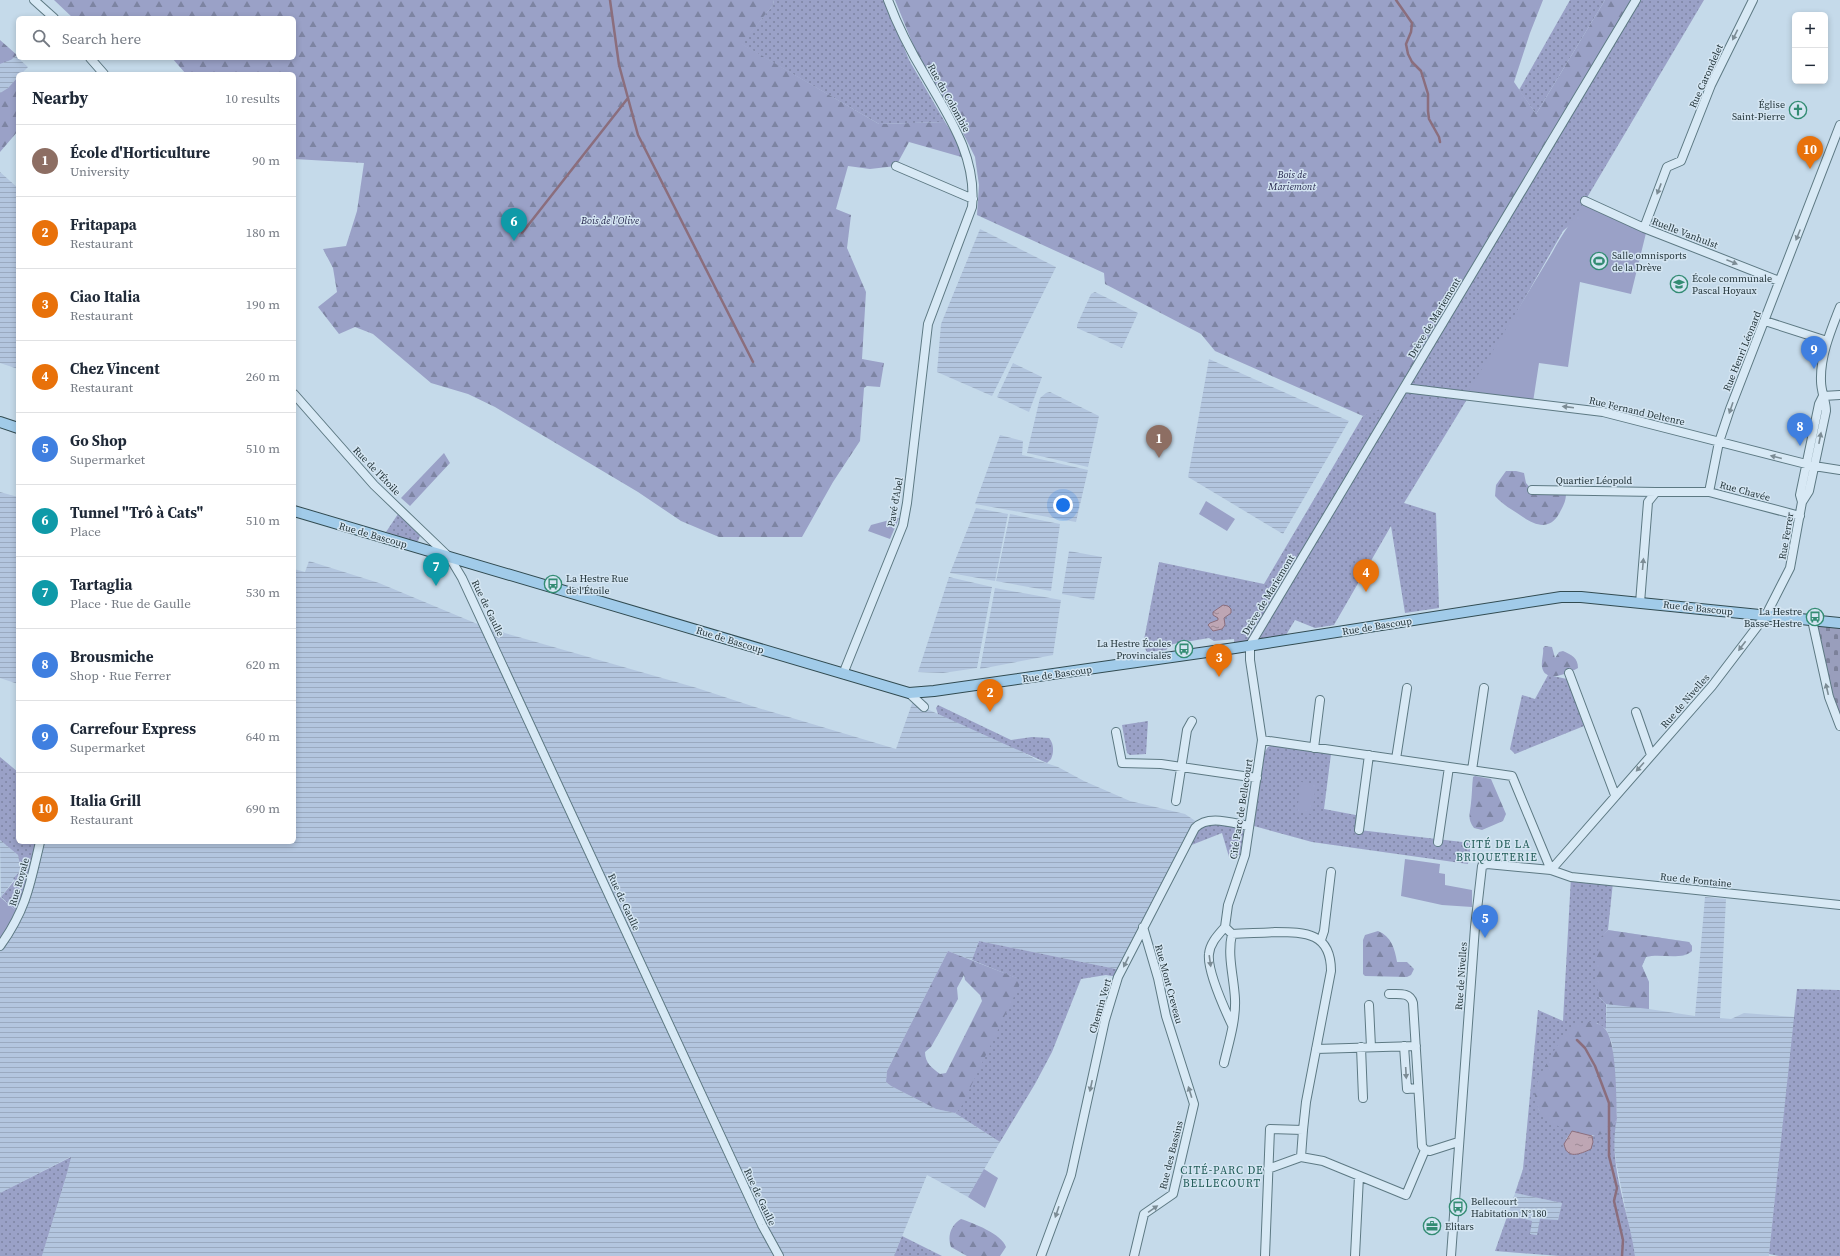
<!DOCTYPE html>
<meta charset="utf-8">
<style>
:root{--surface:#fff;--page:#f2f2f3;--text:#1f2937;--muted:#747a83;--line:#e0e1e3;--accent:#0b8043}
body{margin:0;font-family:"Source Serif 4",serif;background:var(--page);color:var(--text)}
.controls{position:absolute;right:12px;top:12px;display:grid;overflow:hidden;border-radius:6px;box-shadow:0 2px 6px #0003}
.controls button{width:36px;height:36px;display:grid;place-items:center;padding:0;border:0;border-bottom:1px solid var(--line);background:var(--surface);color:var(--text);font:20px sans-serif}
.you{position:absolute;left:1063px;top:505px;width:14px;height:14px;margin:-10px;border:3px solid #fff;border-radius:50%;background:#1a73e8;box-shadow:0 0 0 6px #1a73e833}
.badge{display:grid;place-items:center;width:26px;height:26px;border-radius:50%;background:var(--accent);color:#fff;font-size:13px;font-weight:700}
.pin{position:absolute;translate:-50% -33px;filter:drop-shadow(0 1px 2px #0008)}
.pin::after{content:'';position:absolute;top:21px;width:14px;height:12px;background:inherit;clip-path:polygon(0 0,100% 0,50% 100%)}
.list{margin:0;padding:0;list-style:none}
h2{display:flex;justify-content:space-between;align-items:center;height:52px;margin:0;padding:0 16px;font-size:17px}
h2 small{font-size:13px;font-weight:400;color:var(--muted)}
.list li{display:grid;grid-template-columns:26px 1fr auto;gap:12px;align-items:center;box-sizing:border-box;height:72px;padding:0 16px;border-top:1px solid var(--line)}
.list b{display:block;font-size:15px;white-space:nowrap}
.list p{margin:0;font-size:13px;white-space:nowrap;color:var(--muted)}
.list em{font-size:13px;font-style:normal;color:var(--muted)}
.icon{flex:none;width:22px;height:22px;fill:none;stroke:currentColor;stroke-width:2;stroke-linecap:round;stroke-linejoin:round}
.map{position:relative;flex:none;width:1840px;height:1256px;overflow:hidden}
.search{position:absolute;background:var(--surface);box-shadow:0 2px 6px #0003;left:16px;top:16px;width:280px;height:44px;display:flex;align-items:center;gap:10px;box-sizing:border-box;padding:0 14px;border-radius:6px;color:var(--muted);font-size:15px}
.panel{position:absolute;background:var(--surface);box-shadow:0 2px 6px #0003;left:16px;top:72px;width:280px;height:772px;border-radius:6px}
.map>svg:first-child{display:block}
</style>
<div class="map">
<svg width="1840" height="1256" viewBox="0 0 1840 1256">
<defs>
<pattern id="farmland-rules" width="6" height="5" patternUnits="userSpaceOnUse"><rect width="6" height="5" fill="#b3c6df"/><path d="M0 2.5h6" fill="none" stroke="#9aaac0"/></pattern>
<pattern id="grass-dots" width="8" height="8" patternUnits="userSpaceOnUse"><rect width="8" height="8" fill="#9aa1c7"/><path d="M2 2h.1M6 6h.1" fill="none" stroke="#7d84a2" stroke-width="1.8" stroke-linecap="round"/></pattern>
<pattern id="forest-firs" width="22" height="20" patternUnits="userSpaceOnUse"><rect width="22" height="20" fill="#9aa1c7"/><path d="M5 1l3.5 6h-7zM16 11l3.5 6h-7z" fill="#7d84a2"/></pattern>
<pattern id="cemetery-stones" width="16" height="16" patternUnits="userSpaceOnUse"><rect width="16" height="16" fill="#999ebc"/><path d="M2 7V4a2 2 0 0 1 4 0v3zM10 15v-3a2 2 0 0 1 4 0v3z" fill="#7c819a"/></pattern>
<pattern id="water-ripples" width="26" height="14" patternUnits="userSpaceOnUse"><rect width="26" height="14" fill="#bea6b4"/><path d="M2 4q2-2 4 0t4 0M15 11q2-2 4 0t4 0" fill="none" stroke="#9a8893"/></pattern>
</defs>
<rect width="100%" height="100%" fill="#c5daea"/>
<!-- farmland -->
<path fill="url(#farmland-rules)" d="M17 55 18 58 28 67 21 74H18V77L8 88 0 93V64L11 60Z
M0 172 18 188V369L0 363Z
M980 229 1056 267 992 396 937 372 941 324Z
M1095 292 1138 313 1122 348 1077 328V325L1091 294Z
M1209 359 1349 421 1283 534 1188 477Z
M1013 363 1042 377 1029 412 997 397Z
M1050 392 1099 416 1088 467 1027 453 1040 398 1046 393Z
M1000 435 1023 441 1022 455 1088 470 1076 522 975 504Z
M0 492 18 497V684L0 678Z
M976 508 1008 514 995 581 950 573Z
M1010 514 1060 524 1051 591 996 581Z
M1069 551 1102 557 1094 600 1062 594Z
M309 561 379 583 487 628 697 688 755 707 896 749 914 698 929 710 1014 747 1037 760 1058 767 1084 781 1130 801 1185 814 1200 824 1121 970 979 941 972 960 948 951 887 1071 886 1082 891 1086 936 1109 955 1113 1000 1142 968 1197 927 1175 894 1256H42L68 1170 70 1157 0 1193V946L14 926 40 842H294V569L305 572Z
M949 577 992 587 977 668 943 673 918 672Z
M995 588 1061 600 1053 655 980 669Z
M0 840 18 855 21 870 1 897Z
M1705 897 1726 899 1720 1018 1731 1019 1744 1013 1795 1017 1769 1254V1256H1635L1616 1162 1613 1136 1617 1119 1612 1043 1606 1029 1608 930 1689 942 1692 946V951L1688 954 1683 956 1655 955 1646 957 1642 966 1649 982V1009L1695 1016Z
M1515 1193 1562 1203 1558 1220 1538 1235 1530 1234 1531 1221 1508 1214Z"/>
<!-- grass -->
<path fill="url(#grass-dots)" d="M774 0H885L909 60 945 122 879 124 741 44 773 5Z
M1570 0H1605L1536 114 1519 90Z
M1636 0H1704L1585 201 1571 224 1563 231 1469 396 1404 503 1436 513 1439 608 1405 613 1391 526 1334 625 1315 628 1295 620 1283 640 1235 648 1234 639 1214 641 1209 638 1173 644 1166 650 1147 652 1143 645 1159 562 1264 584 1363 416 1380 406 1390 388H1404Z
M398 514 420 536 418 541 415 542 386 532Z
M1548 675 1567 679 1584 726 1515 754 1510 749 1522 695 1535 699Z
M938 705 1011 740 1032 737 1049 738C1054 743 1054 753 1051 759L1047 763 938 714 936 708Z
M1148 721 1146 754 1130 755 1127 753 1122 725Z
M1272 745 1331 754 1324 809 1361 816 1359 830 1471 843 1468 864 1312 842 1254 826 1264 753 1268 747Z
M0 757 18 772V842H40L20 914 1 897 15 880 13 879 21 870 18 855 0 840Z
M1214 824 1239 828 1244 831 1240 855 1229 857 1222 833 1189 846C1196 832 1198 827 1214 824Z
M1571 877 1613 882 1608 930 1601 938 1599 997 1606 1004V1029L1597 1023 1535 1093 1539 1110 1566 1129 1572 1131 1566 1139 1593 1142 1592 1136 1610 1130 1617 1119C1607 1164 1629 1211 1635 1256H1560L1495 1251 1508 1214 1532 1221 1530 1234 1537 1235 1540 1219 1558 1220 1562 1203 1515 1193 1523 1169 1538 1010 1563 1021Z
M979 941 1121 970 1118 977 1106 975 1081 979 1052 1052 1035 1084 1000 1142 955 1113 960 1108 1016 978 972 960Z
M1797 989 1840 990V1256H1779L1769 1254Z
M71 1157 68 1170 42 1256H0V1193Z
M902 1236 942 1256H894Z"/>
<!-- forest -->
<path fill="url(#forest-firs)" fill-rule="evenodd" d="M54 0H774L773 5 742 44 879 124 945 122 956 139 965 158 909 142 896 166 870 169 848 166 836 209 851 215 847 248 866 292 862 359 884 363 880 387 867 386 864 388 860 441 833 482 802 537H719L681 521 638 492 495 407 468 394 431 383 373 334 355 327 339 334 318 307 337 292 333 268 323 249 346 246 357 211 364 163 294 159V74H186L172 58H294V18H73Z
M895 0H1543L1530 33 1514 82 1536 114 1605 0H1631L1393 397 1383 408 1363 416 1215 351 1201 334 1105 284 1104 273 977 215 979 185 975 157 956 119 918 57Z
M0 40 17 55 11 60 0 64Z
M18 77V131L0 152V93L8 88Z
M444 453 450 463 410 506 401 498Z
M1506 471H1516L1524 473 1526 483 1532 490 1566 493C1566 502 1563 506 1559 514 1547 534 1530 522 1517 513 1509 508 1501 503 1495 496L1496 485Z
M1545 646 1552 647 1555 658 1559 652 1563 651C1572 655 1578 658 1578 668 1569 673 1545 684 1542 667 1541 661 1544 654 1543 648Z
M1475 776 1491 779 1506 814 1503 821 1482 830 1474 828C1467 819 1470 814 1471 803 1472 794 1472 786 1473 777Z
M1608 930 1689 942 1692 946V951C1680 961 1661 953 1646 957L1642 966 1649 982V1009L1606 1004 1599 997 1595 966 1601 937Z
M1378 931C1391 936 1395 949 1397 962H1407L1414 969 1411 975 1407 977 1365 976 1363 974V940L1365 935Z
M948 951 1017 978 1020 984 960 1109 955 1113 936 1109 891 1086 886 1082 887 1071ZM964 975 965 980 980 995 982 1001 946 1073 940 1074C932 1068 925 1063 925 1052L931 1047 958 999 957 988Z
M1587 1022C1594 1022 1601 1023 1606 1030 1617 1046 1616 1098 1617 1119 1615 1122 1613 1127 1610 1130 1594 1144 1548 1127 1539 1110 1537 1107 1534 1097 1535 1092 1536 1079 1548 1062 1554 1051 1565 1034 1566 1026 1587 1022Z
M961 1219C973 1223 1002 1234 1006 1247L1000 1256H967L951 1247C947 1236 951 1225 961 1219Z"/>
<!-- cemetery -->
<path fill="url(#cemetery-stones)" d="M1812 620 1840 623V726Z"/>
<!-- garden -->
<path fill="#9aa1c7" d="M1585 201 1647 229 1631 294 1580 282 1568 367 1539 363 1533 402 1466 395 1552 253C1562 234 1574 218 1585 201Z
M1206 501 1235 519 1227 531 1199 514Z
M897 518H899L890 539 868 531 871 525Z
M1301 782 1316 784 1312 814 1297 812Z
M1405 859 1440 864 1439 873 1445 874V885L1472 890V907L1442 905 1401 896Z
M0 897 20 914 0 946Z
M984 1169 998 1178 985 1208 968 1197Z"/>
<!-- water -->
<path fill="url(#water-ripples)" stroke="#8b6e7d" d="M1223 605 1228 606 1231 609V613L1224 618 1225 625 1222 629 1213 631 1208 625 1210 623 1218 620V618L1213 615V612Z
M1572 1131 1592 1136 1593 1142 1591 1149C1580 1154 1567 1160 1564 1144Z"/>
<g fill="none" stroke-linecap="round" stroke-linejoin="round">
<!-- stream -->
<path stroke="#8b6e7d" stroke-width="2.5" d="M610 0 619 65 638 135 753 362
M1396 0 1412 23 1411 32 1406 44 1408 54 1412 62 1421 71 1428 94V111L1429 119 1439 137 1440 142
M522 233 628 98
M1577 1040 1585 1048 1595 1066 1609 1103V1156L1617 1188 1614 1201 1623 1240 1622 1256"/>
<defs>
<path id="minor" d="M34 0 54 18
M90 58 104 74
M896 166 973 199
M1585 201 1644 228 1779 281
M1644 228 1667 167 1681 161 1711 85 1753 0
M1765 321 1827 341
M1404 388 1603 412 1814 466 1840 470
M294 394 374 485 450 558 462 578 762 1225 779 1256
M1823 396 1840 395
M1532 490 1656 492
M1709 492 1719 442 1730 409 1840 125
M1802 502 1800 495 1819 404 1823 396
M1640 603 1648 502 1656 492H1709L1800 516
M1812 620 1829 697 1840 726
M1569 673 1615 795
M843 674 903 525 907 503 928 324 972 207C977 157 949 117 926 77 911 52 898 27 888 0
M909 693 924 707
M1636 712 1651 755
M1116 732 1122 763 1161 764 1257 778
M1262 740 1512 776 1551 870
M1314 748 1320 700
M1396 759 1407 688
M1472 770 1484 688
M1176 801 1187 730 1192 721
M1359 830 1369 755
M1438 842 1449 767
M1551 870 1712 686 1766 615 1790 568 1802 502 1809 491 1826 411C1826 401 1821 392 1821 381 1820 356 1831 330 1840 307
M1225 927C1218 935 1210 943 1209 954 1207 970 1225 1010 1232 1025
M1321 940 1324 931 1331 872
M0 946C26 910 30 885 40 842
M1389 994C1399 994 1410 992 1413 1003L1422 1146 1425 1150 1430 1151 1458 1142
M1369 1005 1371 1047
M1404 1046 1407 1089 1418 1088
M1361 1047 1363 1098
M1316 1049 1416 1046
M1224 1063C1229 1042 1236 1020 1235 999 1234 977 1227 956 1232 934
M1303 1130 1306 1102 1331 971C1331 933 1306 932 1275 932 1261 933 1247 933 1232 934L1225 927 1228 905 1245 855 1262 740 1250 660V645L1636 0
M1301 1157 1323 1161 1406 1195 1425 1150
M1041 1256 1071 1175 1105 1020 1118 977 1195 828C1208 814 1232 823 1249 826
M1134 1256 1144 1214 1173 1194 1194 1104 1166 1016 1158 978 1143 927
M1265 1256 1270 1129 1303 1130 1301 1157 1268 1169
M1355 1256 1359 1176
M1451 1256 1475 927 1482 866 1487 864 1551 870 1571 877 1840 905"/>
<path id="major" d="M0 422 18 428
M294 511 909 693 934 691 1235 648 1561 597H1581L1840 623"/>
</defs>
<!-- minor casing -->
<use href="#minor" stroke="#5d7983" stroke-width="10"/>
<!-- major casing -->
<use href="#major" stroke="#314b51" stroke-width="12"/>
<!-- minor -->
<use href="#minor" stroke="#d8e9f5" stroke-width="8"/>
<!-- major -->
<use href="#major" stroke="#a1cbe9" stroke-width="10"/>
</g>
<!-- one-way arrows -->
<defs><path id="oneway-solid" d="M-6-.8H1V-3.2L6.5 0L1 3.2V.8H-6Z"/></defs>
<g fill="#7c8c95">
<use href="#oneway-solid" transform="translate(1735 35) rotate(116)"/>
<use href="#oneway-solid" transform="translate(1659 189) rotate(111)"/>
<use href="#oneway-solid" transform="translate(1798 235) rotate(112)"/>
<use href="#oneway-solid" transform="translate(1732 262) rotate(22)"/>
<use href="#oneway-solid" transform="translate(1568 407) rotate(-173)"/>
<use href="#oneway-solid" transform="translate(1731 408) rotate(109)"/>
<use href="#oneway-solid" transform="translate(1820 438) rotate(-79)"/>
<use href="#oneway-solid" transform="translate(1776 457) rotate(-166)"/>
<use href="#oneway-solid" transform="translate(1643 564) rotate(-85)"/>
<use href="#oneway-solid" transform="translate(1742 646) rotate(127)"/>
<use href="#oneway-solid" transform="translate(1827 689) rotate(-103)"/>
<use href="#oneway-solid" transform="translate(1640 767) rotate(132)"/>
<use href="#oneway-solid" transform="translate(1210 961) rotate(82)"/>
<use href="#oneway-solid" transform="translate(1126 962) rotate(116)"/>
<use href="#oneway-solid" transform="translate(1406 1073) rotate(87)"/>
<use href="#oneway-solid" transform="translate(1091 1086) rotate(102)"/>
<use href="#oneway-solid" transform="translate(1190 1092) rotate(-107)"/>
<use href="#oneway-solid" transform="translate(1153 1209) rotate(-35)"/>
<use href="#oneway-solid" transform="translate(1057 1212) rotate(109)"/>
</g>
<!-- icons -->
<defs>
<symbol id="church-ring" viewBox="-11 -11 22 22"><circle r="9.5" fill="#d4e5f2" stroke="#338c73" stroke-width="1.5"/><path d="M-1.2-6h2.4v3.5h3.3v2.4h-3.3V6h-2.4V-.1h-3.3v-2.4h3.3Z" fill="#338c73"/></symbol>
<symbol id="stadium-ring" viewBox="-11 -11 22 22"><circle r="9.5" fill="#d4e5f2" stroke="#338c73" stroke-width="1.5"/><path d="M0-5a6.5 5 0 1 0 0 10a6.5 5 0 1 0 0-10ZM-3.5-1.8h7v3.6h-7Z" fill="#338c73"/></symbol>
<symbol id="school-ring" viewBox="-11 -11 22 22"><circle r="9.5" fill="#d4e5f2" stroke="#338c73" stroke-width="1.5"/><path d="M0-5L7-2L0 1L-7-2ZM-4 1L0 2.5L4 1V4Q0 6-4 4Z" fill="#338c73"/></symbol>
<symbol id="bus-ring" viewBox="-11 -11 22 22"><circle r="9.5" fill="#d4e5f2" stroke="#338c73" stroke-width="1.5"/><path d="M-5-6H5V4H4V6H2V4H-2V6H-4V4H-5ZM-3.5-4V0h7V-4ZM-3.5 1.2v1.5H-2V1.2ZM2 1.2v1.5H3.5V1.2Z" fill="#338c73"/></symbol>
<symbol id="office-ring" viewBox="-11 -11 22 22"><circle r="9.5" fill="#d4e5f2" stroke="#338c73" stroke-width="1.5"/><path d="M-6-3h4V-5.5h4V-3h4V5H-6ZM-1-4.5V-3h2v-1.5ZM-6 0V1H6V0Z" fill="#338c73"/></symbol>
</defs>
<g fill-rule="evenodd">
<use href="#church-ring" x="1788" y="100" width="20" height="20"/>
<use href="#stadium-ring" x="1589" y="251" width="20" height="20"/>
<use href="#school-ring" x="1669" y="274" width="20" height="20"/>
<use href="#bus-ring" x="543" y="574" width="20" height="20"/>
<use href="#bus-ring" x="1805" y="607" width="20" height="20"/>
<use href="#bus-ring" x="1174" y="639" width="20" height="20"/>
<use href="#bus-ring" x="1448" y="1197" width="20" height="20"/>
<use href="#office-ring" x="1422" y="1216" width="20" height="20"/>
</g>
<g text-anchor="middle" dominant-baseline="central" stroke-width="3" stroke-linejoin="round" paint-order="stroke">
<!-- street labels -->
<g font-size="10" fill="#1f3035" stroke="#d4e5f2">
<text transform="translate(1706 76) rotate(-66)">Rue Carondelet</text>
<text transform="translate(949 98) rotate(61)">Rue du Colombie</text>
<text transform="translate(1685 233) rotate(21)">Ruelle Vanhulst</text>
<text transform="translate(1434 318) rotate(-59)">Drève de Mariemont</text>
<text transform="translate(1742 351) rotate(-68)">Rue Henri Léonard</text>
<text transform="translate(1637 411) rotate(13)">Rue Fernand Deltenre</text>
<text transform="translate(377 471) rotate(46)">Rue de l'Étoile</text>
<text x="1594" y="480">Quartier Léopold</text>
<text transform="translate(1745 491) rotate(15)">Rue Chavée</text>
<text transform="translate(895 502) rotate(-80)">Pavé d'Abel</text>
<text transform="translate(373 535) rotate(16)">Rue de Bascoup</text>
<text transform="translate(1786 536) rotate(-80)">Rue Ferrer</text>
<text transform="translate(1268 595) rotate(-59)">Drève de Mariemont</text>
<text transform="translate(488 608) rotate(64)">Rue de Gaulle</text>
<text transform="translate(1698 608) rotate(6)">Rue de Bascoup</text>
<text transform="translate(1377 626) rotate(-9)">Rue de Bascoup</text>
<text transform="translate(730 640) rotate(17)">Rue de Bascoup</text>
<text transform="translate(1057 674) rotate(-8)">Rue de Bascoup</text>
<text transform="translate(1685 701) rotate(-49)">Rue de Nivelles</text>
<text transform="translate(1241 809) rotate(-81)">Cité Parc de Bellecourt</text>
<text transform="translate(1696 880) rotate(6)">Rue de Fontaine</text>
<text transform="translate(19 882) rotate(-74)">Rue Royale</text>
<text transform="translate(624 902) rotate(65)">Rue de Gaulle</text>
<text transform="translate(1461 976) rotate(-86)">Rue de Nivelles</text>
<text transform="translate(1169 984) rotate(75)">Rue Mont Creveau</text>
<text transform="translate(1100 1006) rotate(-74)">Chemin Vert</text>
<text transform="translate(1171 1155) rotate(-76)">Rue des Bassins</text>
<text transform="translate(760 1197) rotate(65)">Rue de Gaulle</text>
</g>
<!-- poi labels -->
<g font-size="10" fill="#1f3035" stroke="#d4e5f2" text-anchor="start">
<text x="1785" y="104" text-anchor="end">Église<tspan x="1785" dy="12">Saint-Pierre</tspan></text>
<text x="1612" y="255">Salle omnisports<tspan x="1612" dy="12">de la Drève</tspan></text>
<text x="1692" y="278">École communale<tspan x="1692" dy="12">Pascal Hoyaux</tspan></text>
<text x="566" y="578">La Hestre Rue<tspan x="566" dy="12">de l'Étoile</tspan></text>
<text x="1802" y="611" text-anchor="end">La Hestre<tspan x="1802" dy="12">Basse-Hestre</tspan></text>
<text x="1171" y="643" text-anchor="end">La Hestre Écoles<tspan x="1171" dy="12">Provinciales</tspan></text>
<text x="1471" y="1201">Bellecourt<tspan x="1471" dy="12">Habitation N°180</tspan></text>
<text x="1445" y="1226">Elitars</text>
</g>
<!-- park labels -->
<g font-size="10" font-style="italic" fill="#28294f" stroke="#d4e5f2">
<text x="1292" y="174">Bois de<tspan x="1292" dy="12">Mariemont</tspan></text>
<text x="610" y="220">Bois de l'Olive</text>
</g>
<!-- neighbourhood labels -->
<g font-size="11" letter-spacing="1" fill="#235d59" stroke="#d4e5f2">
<text x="1497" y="844">CITÉ DE LA<tspan x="1497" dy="13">BRIQUETERIE</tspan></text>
<text x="1222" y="1170">CITÉ-PARC DE<tspan x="1222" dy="13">BELLECOURT</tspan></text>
</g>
</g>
</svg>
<div class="controls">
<button>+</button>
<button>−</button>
</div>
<div class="you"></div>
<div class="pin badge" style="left:1159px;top:458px;background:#8d6e63">1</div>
<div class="pin badge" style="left:990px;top:712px;background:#e8710a">2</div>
<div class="pin badge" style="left:1219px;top:677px;background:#e8710a">3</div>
<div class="pin badge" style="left:1366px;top:592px;background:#e8710a">4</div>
<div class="pin badge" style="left:1485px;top:938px;background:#3f7fe0">5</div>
<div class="pin badge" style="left:514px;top:241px;background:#0f9aa8">6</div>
<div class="pin badge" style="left:436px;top:586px;background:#0f9aa8">7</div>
<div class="pin badge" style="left:1800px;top:446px;background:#3f7fe0">8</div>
<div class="pin badge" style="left:1814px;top:369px;background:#3f7fe0">9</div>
<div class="pin badge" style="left:1810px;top:169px;background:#e8710a">10</div>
<div class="search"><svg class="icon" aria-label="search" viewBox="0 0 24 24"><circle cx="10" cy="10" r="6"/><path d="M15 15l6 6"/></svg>Search here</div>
<section class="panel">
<h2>Nearby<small>10 results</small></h2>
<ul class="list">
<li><span class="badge" style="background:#8d6e63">1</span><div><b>École d'Horticulture</b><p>University</p></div><em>90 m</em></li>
<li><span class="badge" style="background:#e8710a">2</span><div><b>Fritapapa</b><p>Restaurant</p></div><em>180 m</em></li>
<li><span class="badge" style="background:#e8710a">3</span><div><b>Ciao Italia</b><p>Restaurant</p></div><em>190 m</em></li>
<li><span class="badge" style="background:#e8710a">4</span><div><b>Chez Vincent</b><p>Restaurant</p></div><em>260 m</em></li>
<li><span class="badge" style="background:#3f7fe0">5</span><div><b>Go Shop</b><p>Supermarket</p></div><em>510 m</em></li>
<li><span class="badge" style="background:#0f9aa8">6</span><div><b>Tunnel &quot;Trô à Cats&quot;</b><p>Place</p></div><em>510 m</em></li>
<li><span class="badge" style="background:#0f9aa8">7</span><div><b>Tartaglia</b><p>Place · Rue de Gaulle</p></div><em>530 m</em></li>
<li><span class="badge" style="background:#3f7fe0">8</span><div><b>Brousmiche</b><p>Shop · Rue Ferrer</p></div><em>620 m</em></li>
<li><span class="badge" style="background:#3f7fe0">9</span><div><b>Carrefour Express</b><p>Supermarket</p></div><em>640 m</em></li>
<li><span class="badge" style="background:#e8710a">10</span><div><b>Italia Grill</b><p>Restaurant</p></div><em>690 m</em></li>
</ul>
</section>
</div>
